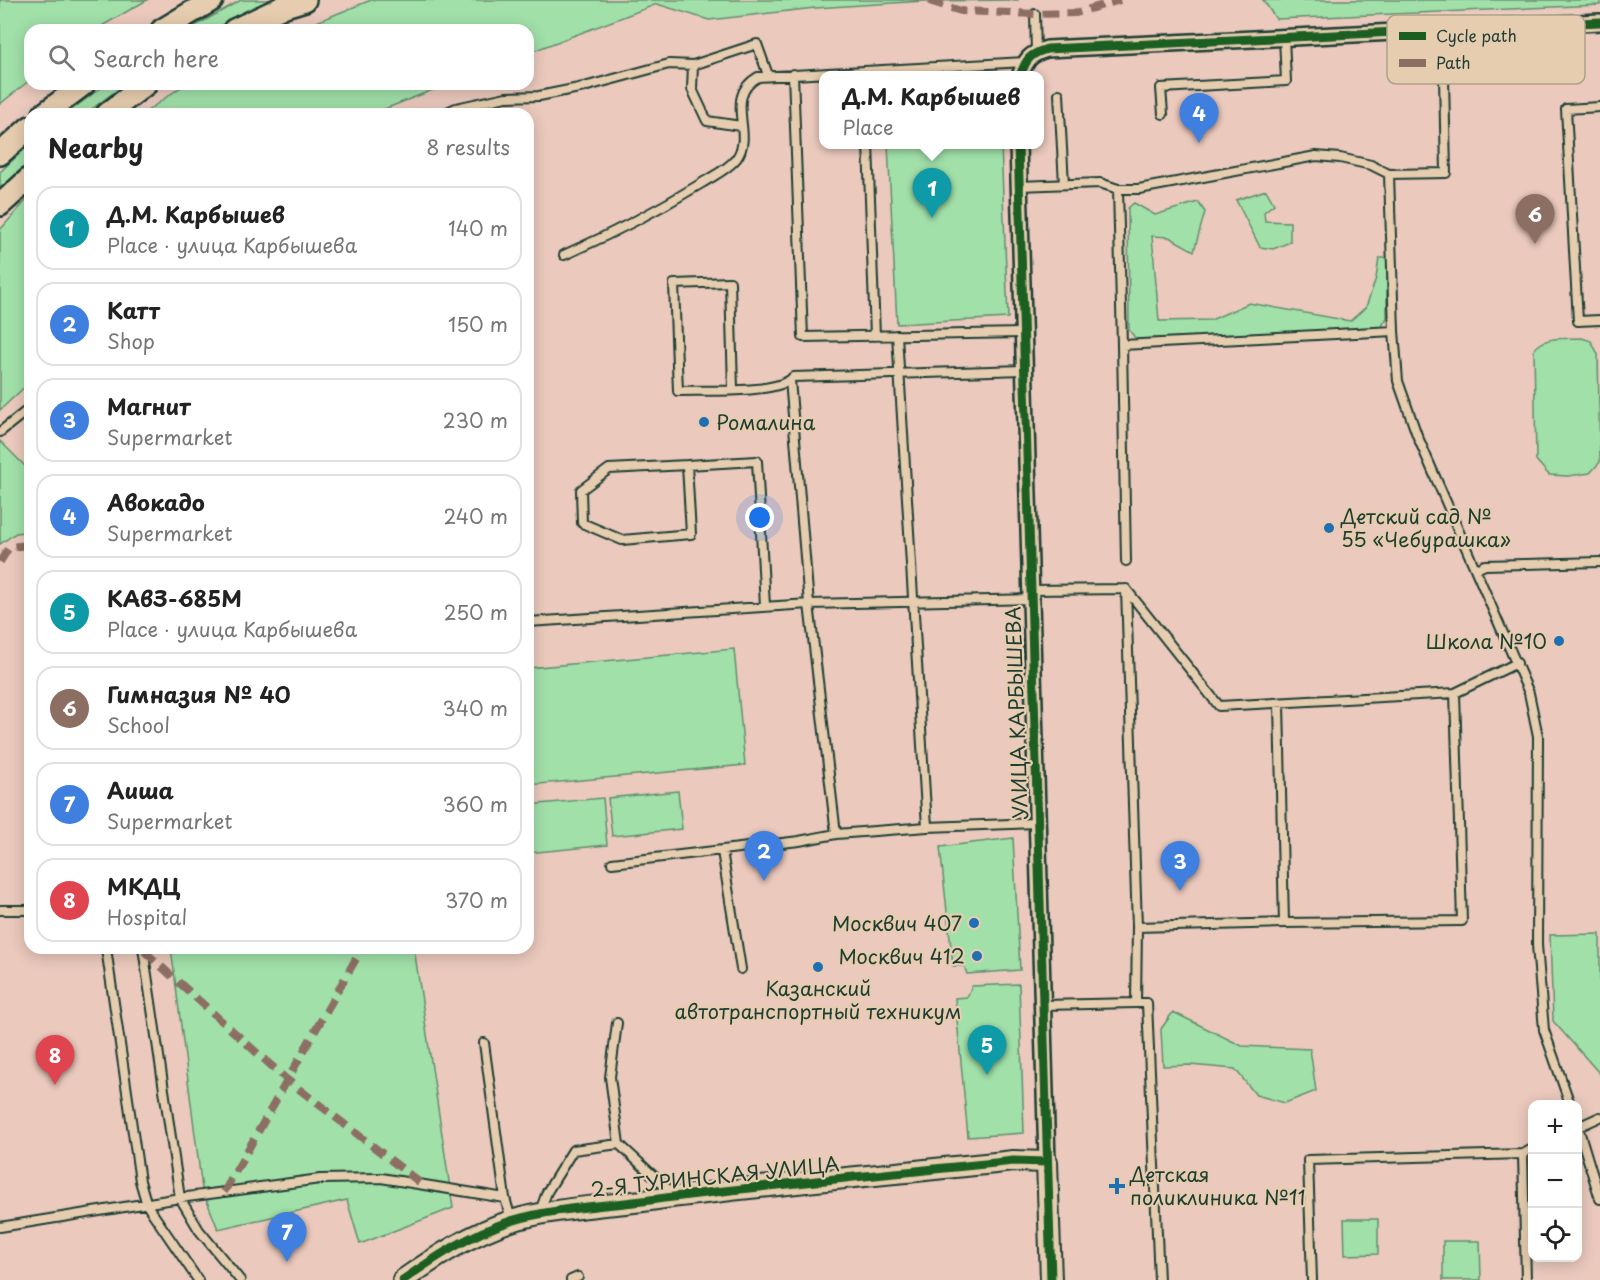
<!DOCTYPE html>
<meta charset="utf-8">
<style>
:root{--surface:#fff;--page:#f2f2f2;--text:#222;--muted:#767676;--line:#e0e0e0;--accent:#0b8043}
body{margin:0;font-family:"Playpen Sans",sans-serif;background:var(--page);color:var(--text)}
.controls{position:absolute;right:18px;bottom:18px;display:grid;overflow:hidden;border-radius:12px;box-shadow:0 3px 15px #0003}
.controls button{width:54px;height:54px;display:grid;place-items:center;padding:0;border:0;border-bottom:2px solid var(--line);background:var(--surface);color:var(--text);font:30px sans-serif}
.you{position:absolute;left:760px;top:518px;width:21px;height:21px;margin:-15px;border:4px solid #fff;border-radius:50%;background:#1a73e8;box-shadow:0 0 0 9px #1a73e833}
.badge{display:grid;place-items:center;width:39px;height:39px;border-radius:50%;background:var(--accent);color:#fff;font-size:20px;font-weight:700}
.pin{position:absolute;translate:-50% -50px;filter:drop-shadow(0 2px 3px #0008)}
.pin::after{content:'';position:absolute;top:32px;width:21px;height:18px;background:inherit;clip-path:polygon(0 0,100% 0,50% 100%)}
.popup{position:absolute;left:819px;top:71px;width:225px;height:78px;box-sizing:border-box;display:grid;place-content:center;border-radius:12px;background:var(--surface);filter:drop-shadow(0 2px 4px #0005);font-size:20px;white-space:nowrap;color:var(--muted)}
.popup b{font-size:22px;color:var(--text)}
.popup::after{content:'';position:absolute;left:50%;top:100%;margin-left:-12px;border:12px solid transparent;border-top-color:var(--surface)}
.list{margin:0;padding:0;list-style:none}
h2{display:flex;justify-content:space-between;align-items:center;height:78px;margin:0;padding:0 24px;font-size:26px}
h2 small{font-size:20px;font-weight:400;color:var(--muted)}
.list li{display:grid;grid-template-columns:39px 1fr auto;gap:18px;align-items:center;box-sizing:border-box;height:84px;margin:0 12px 12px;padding:0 12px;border:2px solid var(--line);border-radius:18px}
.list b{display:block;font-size:22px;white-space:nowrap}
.list p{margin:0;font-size:20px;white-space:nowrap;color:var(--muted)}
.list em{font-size:20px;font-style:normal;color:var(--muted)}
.icon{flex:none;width:33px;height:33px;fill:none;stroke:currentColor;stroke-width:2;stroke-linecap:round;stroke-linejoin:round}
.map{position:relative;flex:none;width:1600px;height:1280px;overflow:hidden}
.search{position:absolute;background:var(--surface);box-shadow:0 3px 15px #0003;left:24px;top:24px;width:510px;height:66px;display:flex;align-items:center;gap:15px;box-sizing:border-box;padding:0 21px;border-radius:18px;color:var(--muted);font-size:22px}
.panel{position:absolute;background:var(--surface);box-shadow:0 3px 15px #0003;left:24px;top:108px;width:510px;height:846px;border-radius:18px}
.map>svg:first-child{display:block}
</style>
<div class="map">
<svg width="1600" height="1280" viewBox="0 0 1600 1280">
<rect width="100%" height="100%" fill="#ebc9bd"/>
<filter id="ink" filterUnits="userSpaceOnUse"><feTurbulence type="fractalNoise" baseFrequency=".0167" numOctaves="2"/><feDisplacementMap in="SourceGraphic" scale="12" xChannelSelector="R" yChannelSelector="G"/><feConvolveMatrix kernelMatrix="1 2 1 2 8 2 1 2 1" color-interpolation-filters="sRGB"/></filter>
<g filter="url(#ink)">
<!-- green -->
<path fill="#a1e0a9" stroke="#608e6e" stroke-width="1.5" d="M0 0H147L95 30H30V80L0 104Z
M241 0H278L235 18 214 30H188Z
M371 0H1019L924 1 815 8 709 20 657 4 528 53V30H297Z
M1263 0H1600V5L1276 19Z
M106 84H125L85 114H66Z
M185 84H448L372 114H143Z
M30 144V161L0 189V172Z
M888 145H1001L1008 318 897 324Z
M1266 190 1274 204 1264 212 1265 221 1290 222V242L1273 249 1260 247 1236 200Z
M30 196V382L0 410V230Z
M1198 202 1205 212 1194 251 1169 237 1152 236 1159 321 1211 320 1249 303 1350 321 1366 307 1376 278 1379 258H1387V318L1379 330 1136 339 1129 330 1128 208 1134 203 1155 215Z
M1582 338 1591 341 1598 354 1600 462 1590 473 1568 476 1549 475 1536 460 1534 350C1545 335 1565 339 1582 338Z
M0 441 30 471V531L16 533 0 544Z
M734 649 745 765 528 785V668Z
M678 791 682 829 612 836 608 798Z
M603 798 607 845 528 853V805Z
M1013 838 1020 970 967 974 964 966H953L940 847Z
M1600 934V1074L1553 1021 1550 935Z
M171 948H414L453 1208 360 1244 347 1200 218 1229 202 1189Z
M1019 984 1024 1133 968 1137 955 998 967 997 972 986Z
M1173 1012 1242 1046 1310 1049 1316 1091 1285 1103 1256 1095 1235 1069 1190 1065 1163 1066 1161 1029Z
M1344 1219H1378V1254L1345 1255Z
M1443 1241H1480L1481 1280H1443Z"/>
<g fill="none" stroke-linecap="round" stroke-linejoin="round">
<defs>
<path id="service" d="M1035 14 1036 53
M693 65 692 89 707 121 741 126
M793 74 803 337 1023 333
M1059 94 1064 184
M1600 107 1566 109 1578 321 1600 320
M443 114 456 108 506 97 539 96 584 87 669 64 693 65 757 44 768 75
M1163 114 1161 88 1286 81 1284 37
M868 144 875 336
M1019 186 1100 183 1118 189H1139L1316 156 1340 158 1371 165 1389 174 1446 173 1443 29
M1118 189 1122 345 1394 331 1389 174
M564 255C612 234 658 210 702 183 713 176 727 170 736 159 756 133 722 98 758 77L1025 62
M1394 331 1398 381 1417 435 1529 693 1538 736 1537 945 1544 1030 1570 1104
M897 335 927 827
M1122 345 1126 561
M733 389 730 282 674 284 678 391C706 390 768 394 790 380
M0 432 30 408
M687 465 609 469 581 490 582 523 622 540 691 534 687 465 757 461 765 606
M1476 569 1485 565 1600 562
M1031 590 1126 589 1219 706 1455 693 1462 921 1284 923 1279 704
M528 622 809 604 1031 599
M1455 693 1517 663
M836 834 809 604 790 380 793 377 1024 370
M722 851 741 969
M612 863 799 841 836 834 927 827 1037 823
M0 910H30
M1137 927 1284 923
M106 948 140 1181 147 1205 198 1280
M143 948 180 1198 199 1230 240 1280
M1136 1003H1147L1159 1280
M1043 1005 1136 1003 1137 927 1126 589
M617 1023 610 1077 619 1144
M484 1043 505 1198
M1600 1117 1578 1127 1600 1199
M1523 1154 1532 1149
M540 1211 547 1192 573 1150 619 1144 672 1193
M0 1227 180 1198 320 1179 381 1178 505 1198 511 1219
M571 1280 578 1277
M1312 1280 1308 1160 1523 1154 1526 1280"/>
<path id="minor" d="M1020 76C1026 59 1030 54 1047 49L1600 22
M1018 144 1047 1162"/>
<path id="tertiary" d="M403 1280C437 1256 471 1234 511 1221 553 1208 606 1206 650 1200 771 1184 892 1174 1013 1161L1047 1162 1051 1280"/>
<path id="secondary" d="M162 30 212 0
M234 30 285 6 305 0
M44 114 84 84
M107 114 146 84
M0 154 30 127
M0 205 30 178"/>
</defs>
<!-- service casing -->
<use href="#service" stroke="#1f3d34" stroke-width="12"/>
<!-- minor casing -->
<use href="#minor" stroke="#1f3d34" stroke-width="20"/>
<!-- tertiary casing -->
<use href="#tertiary" stroke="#1f3d34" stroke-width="24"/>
<!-- secondary casing -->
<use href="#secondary" stroke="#1f3d34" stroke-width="26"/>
<!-- service -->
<use href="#service" stroke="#e7cdaf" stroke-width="8"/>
<!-- minor -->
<use href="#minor" stroke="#e7cdaf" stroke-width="15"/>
<!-- tertiary -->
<use href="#tertiary" stroke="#e7cdaf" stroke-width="20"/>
<!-- secondary -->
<use href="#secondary" stroke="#e7cdaf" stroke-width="21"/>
<!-- quiet -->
<path stroke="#8d6e63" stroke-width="8" stroke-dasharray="15 8" stroke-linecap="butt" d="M929 1 961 11 1035 14 1076 13 1120 0
M0 562 9 547 30 545
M144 951 286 1079 423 1185
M224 1192 362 948"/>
<defs>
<path id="cycleway" d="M1020 76C1026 59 1030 54 1047 49L1600 22
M1018 144 1051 1280
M403 1280C437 1256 471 1234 511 1221 553 1208 606 1206 650 1200 771 1184 892 1174 1013 1161L1047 1162"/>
</defs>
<!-- cycleway casing -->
<use href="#cycleway" stroke="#e7cdaf" stroke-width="13"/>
<!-- cycleway -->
<use href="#cycleway" stroke="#1b5e20" stroke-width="9"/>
</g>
</g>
<!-- markers -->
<g fill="#1f6fb2" stroke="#e7cdaf" stroke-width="2">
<circle cx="704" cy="422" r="6"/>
<circle cx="1329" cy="528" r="6"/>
<circle cx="1559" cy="641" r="6"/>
<circle cx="974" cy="923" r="6"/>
<circle cx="977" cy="956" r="6"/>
<circle cx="818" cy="967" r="6"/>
<path d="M1114 1177h6v6h6v6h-6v6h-6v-6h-6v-6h6z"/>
</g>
<g text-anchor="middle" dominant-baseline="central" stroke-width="4.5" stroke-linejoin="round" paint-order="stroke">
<!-- poi labels -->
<g font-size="20" fill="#1f3d34" stroke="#e7cdaf" text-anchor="start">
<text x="716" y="422">Ромалина</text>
<text x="1341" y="516">Детский сад №<tspan x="1341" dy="23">55 «Чебурашка»</tspan></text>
<text x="1547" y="641" text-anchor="end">Школа №10</text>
<text x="962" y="923" text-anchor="end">Москвич 407</text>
<text x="965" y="956" text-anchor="end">Москвич 412</text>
<text x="818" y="988" text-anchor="middle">Казанский<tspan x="818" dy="23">автотранспортный техникум</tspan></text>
<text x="1130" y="1174">Детская<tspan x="1130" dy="23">поликлиника №11</tspan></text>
</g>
<!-- street labels -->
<g font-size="20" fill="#1f3d34" stroke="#e7cdaf">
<text transform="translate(1016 713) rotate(-92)">УЛИЦА КАРБЫШЕВА</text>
<text transform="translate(715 1176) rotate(-6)">2-Я ТУРИНСКАЯ УЛИЦА</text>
</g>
</g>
<!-- legend -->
<rect x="1387" y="15" width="198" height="69" rx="9" fill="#e7cdaf" stroke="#aba28a" stroke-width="1.5"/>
<rect x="1399" y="32" width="27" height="8" fill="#1b5e20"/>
<rect x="1399" y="59" width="27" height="8" fill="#8d6e63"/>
<g font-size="16" fill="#1f3d34">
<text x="1436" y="42">Cycle path</text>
<text x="1436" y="69">Path</text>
</g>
</svg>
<div class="controls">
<button>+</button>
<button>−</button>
<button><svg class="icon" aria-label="locate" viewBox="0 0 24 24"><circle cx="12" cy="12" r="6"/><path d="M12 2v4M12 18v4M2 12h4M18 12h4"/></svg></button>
</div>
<div class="you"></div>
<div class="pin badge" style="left:932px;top:218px;background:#0f9aa8">1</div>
<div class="popup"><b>Д.М. Карбышев</b>Place</div>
<div class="pin badge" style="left:764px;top:881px;background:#3f7fe0">2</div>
<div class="pin badge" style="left:1180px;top:891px;background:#3f7fe0">3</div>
<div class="pin badge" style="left:1199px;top:143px;background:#3f7fe0">4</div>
<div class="pin badge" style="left:987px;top:1075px;background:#0f9aa8">5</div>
<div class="pin badge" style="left:1535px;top:244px;background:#8d6e63">6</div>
<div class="pin badge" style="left:287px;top:1262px;background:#3f7fe0">7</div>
<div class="pin badge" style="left:55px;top:1085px;background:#e0444e">8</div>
<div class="search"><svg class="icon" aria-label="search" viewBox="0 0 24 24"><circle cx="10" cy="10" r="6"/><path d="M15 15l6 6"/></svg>Search here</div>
<section class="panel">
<h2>Nearby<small>8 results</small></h2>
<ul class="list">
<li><span class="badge" style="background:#0f9aa8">1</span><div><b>Д.М. Карбышев</b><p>Place · улица Карбышева</p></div><em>140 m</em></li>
<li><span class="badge" style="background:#3f7fe0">2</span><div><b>Катт</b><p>Shop</p></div><em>150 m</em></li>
<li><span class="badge" style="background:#3f7fe0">3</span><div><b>Магнит</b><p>Supermarket</p></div><em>230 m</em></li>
<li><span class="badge" style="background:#3f7fe0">4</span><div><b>Авокадо</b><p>Supermarket</p></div><em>240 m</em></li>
<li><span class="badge" style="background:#0f9aa8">5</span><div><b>КАвЗ-685М</b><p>Place · улица Карбышева</p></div><em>250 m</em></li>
<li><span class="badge" style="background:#8d6e63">6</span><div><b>Гимназия № 40</b><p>School</p></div><em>340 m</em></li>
<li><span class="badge" style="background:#3f7fe0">7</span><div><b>Аиша</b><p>Supermarket</p></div><em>360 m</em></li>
<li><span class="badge" style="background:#e0444e">8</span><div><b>МКДЦ</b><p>Hospital</p></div><em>370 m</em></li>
</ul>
</section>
</div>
